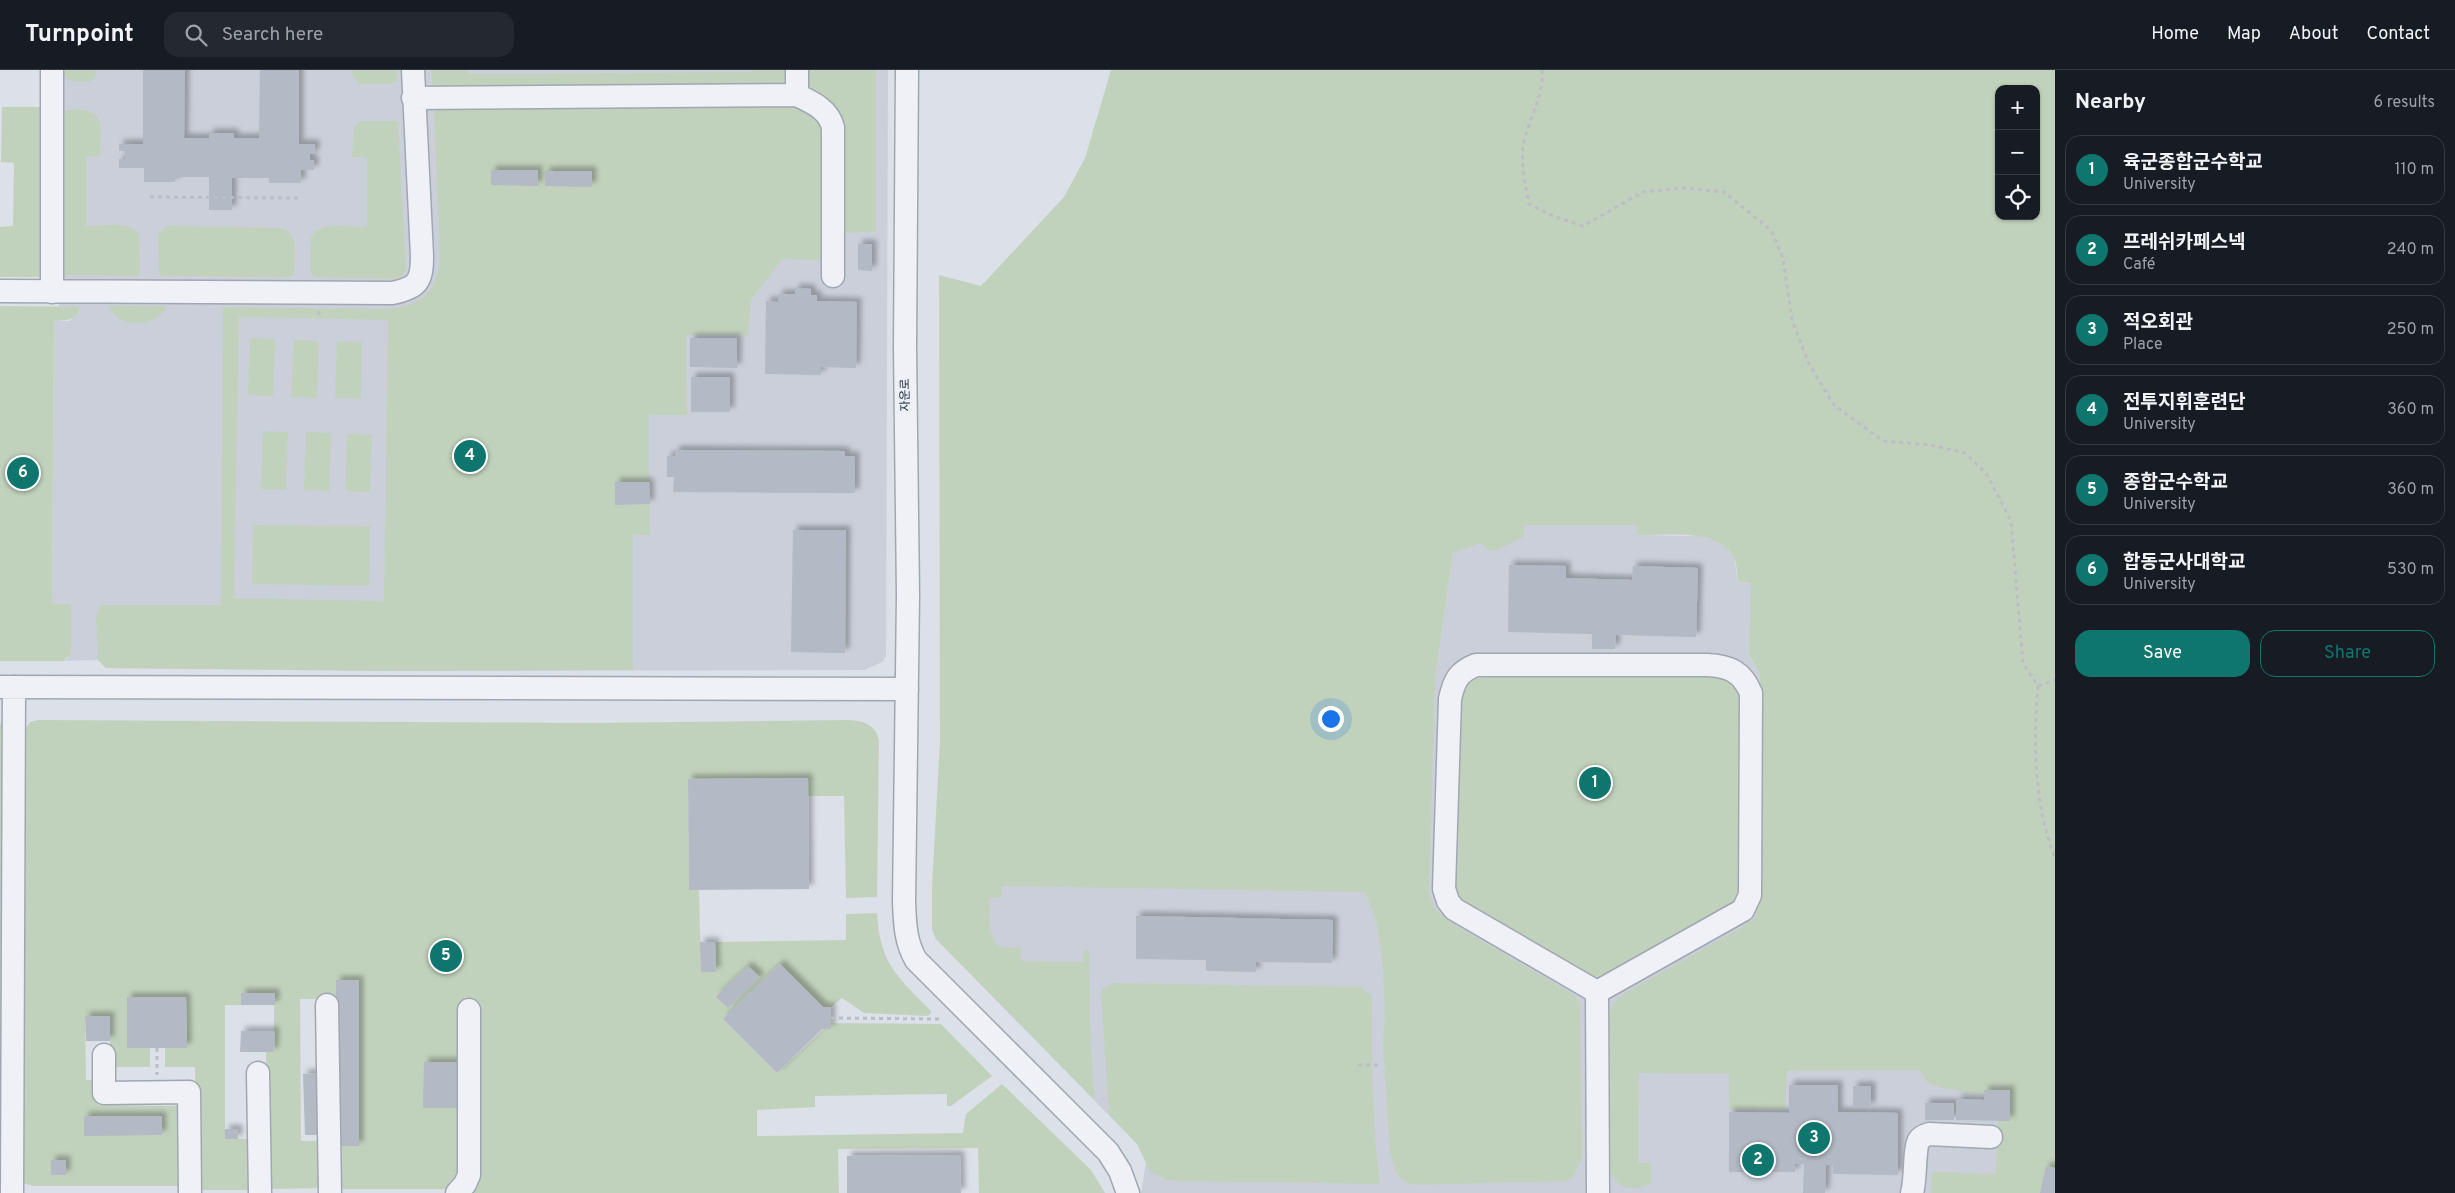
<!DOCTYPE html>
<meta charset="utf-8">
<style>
:root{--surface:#171b24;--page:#242831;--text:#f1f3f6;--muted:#9ea1a6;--line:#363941;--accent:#0f766e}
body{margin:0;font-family:Overpass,"Noto Sans KR",sans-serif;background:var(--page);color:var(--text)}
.controls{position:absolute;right:15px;top:15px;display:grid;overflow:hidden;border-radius:10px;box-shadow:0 1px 4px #0004}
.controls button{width:45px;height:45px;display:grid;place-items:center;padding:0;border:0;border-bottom:1px solid var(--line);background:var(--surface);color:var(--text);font:25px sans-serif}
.you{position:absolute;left:1330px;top:648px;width:18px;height:18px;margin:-12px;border:4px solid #fff;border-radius:50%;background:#1a73e8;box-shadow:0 0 0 8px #1a73e833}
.badge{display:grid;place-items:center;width:32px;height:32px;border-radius:50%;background:var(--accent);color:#fff;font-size:16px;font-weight:700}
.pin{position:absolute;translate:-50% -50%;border:2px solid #fff;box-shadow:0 1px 5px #0006}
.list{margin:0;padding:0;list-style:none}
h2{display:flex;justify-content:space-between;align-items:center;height:65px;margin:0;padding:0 20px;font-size:21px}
h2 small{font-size:16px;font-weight:400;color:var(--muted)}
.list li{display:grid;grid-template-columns:32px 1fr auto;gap:15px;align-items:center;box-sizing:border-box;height:70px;margin:0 10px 10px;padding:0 10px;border:1px solid var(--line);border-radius:15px}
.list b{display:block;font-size:19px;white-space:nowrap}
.list p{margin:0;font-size:16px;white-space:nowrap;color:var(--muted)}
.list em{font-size:16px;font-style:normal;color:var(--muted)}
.actions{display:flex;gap:10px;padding:15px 20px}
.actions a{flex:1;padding:11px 0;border:1px solid var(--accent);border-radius:15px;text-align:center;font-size:18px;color:var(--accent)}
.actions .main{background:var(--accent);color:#fff}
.icon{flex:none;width:28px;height:28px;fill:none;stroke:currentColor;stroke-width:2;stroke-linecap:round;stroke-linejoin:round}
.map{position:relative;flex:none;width:2055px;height:1123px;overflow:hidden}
header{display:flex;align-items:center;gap:30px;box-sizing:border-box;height:70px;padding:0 25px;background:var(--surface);border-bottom:1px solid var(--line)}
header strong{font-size:24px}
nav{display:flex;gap:28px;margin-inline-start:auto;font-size:18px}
.search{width:350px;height:45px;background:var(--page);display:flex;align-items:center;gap:12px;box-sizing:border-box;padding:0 18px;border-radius:15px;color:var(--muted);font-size:19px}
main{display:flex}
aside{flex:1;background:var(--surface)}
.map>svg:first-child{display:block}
</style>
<header>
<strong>Turnpoint</strong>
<div class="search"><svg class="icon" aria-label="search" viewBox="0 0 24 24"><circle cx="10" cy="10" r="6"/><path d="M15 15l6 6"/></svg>Search here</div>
<nav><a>Home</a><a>Map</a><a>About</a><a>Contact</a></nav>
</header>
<main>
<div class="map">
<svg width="2055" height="1123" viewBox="0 0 2055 1123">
<defs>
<filter id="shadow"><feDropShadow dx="4.5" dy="-4.5" stdDeviation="2.5" flood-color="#0004"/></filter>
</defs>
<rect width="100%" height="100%" fill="#dce0e8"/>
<!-- built -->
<path fill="#cacfda" d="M59 0H888L886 586 882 592 865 600 384 601 106 598 98 590 63 591 68 588 52 534 54 251H69L79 243 81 237H59Z
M1524 455H1637V465L1700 466 1722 473 1734 487 1738 512 1752 513 1749 584 1760 604 1753 1001 2055 999V1123H1141L1146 1093 1137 1074 936 869 932 859V816H1054L1435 610 1453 483Z"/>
<!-- green -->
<path fill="#c1d2bc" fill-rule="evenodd" d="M59 0H97C97 15 81 12 71 11L64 4H59Z
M352 0H397V11L391 14H360L352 6Z
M432 0H467L468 4 751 2V0H789L787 9 780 17H435L432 14Z
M804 0H876V162L844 163C844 147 845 67 840 59 829 36 810 27 804 0Z
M1111 0H2055V1123H1931L1932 1102 1996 1104 1998 1051H2010V1021L1984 1020V1025L1943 1018 1928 1013 1919 1000 1787 1001 1785 1039H1729V1004L1639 1003 1638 1093H1651V1114C1632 1123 1613 1118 1609 1097V945L1613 933 1625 923 1742 857 1756 847 1760 604 1749 584 1751 513 1738 512C1737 504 1737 492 1733 486 1714 457 1667 466 1637 465V455H1524V466L1496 481 1488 480 1481 473 1453 483 1435 610 1429 823 1436 840 1453 854 1573 924 1580 933 1582 1087 1574 1106 1567 1111 1415 1115 1405 1112 1397 1105 1390 1083 1383 977 1385 939 1382 885 1376 850 1365 822 1002 816 1001 828H990C990 845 986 865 1000 877L1021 878V891L1083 892V880L1089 881 1090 952 1094 1029 936 869 932 859V816L940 671 939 205 981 216 1064 127 1085 88ZM1999 19H2036V146H1999Z
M800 36 823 55 824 190 782 189 751 230 748 265H686L687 345H649V412H615V435L650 434V465H633V600L384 601 106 598 98 590 96 547 100 535H221L223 237 388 239C421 235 435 225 440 191L434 38ZM239 247 388 250 384 531 234 528Z
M2 37H48L47 207H0V157L13 156 14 93 1 92Z
M74 39C108 40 100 59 100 86L86 87V156C101 157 131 149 139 165L140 202 138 206 59 205V46L65 41Z
M361 51H396L398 53 406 200 400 208 396 209 314 207 310 201 311 167C319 150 351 158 367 157V87H352L354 57Z
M170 156 282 158C300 165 294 188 294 204L290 207 161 206 159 203 158 165 165 157Z
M0 236 81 237C77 251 66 250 54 251L52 534H71V584L63 591H0Z
M109 236H166C160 258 117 260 109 236Z
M250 268 275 269 273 326 248 325Z
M294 270 319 271 317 328 291 327Z
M337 271 362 272 361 329 335 328Z
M263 361 288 362 286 420 261 419Z
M306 362 331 363 329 421 304 420Z
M347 364 372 365 370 422 345 421Z
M253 455 370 456 369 516 252 514Z
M1484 607H1720L1742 617 1745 828 1609 905 1591 907 1464 834 1457 827 1455 810 1460 624 1468 611Z
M38 650 592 653 848 650C864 651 875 654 879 670L877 827 846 828 844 726H808V708L688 709 689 820H699L701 902H716L715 872 846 870V844L877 843C880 894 897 906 930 940L931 943 928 946 864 943 842 928 831 937H823L780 894 724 950 777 1003 831 953 941 954 992 1006 951 1036H947V1024L815 1026V1037L757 1040V1066L963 1063 966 1044 1002 1014 1091 1100 1105 1123H979L978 1078 838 1079 839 1123H468L477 1104V931L460 932V1104L448 1119H336V1076L359 1075 358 910H336V929H300L301 1071H323V1118L267 1119 266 982H274V923H241V935H225V1069H253L254 1120H196L195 997H165V978H187L186 927H127V978H150V997H110V946L85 947 86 1010H98V1035L183 1036V1116H34L22 1113 24 661 30 652Z
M0 652 4 662 5 1006H0Z
M1113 913 1361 917 1372 926C1372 989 1372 1051 1380 1114L1180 1111 1166 1110 1151 1102 1137 1074 1109 1044 1101 925 1102 919Z"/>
<!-- building -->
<path fill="#b3b9c5" filter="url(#shadow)" d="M143 0H185L184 68H209V63H234V68H259L260 0H299V74H315V84H310V90H314V100H301V113H269V108H232V140H209V107H175V112H144V98H119V89H125V81H119V74H143Z
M491 100H538V116L491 115Z
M545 101H592V117L545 116Z
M858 174H872V201L858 200Z
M795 218 811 219V225H817V231L857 232 856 298 821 297V305L765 304 766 231 778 232V224H795Z
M690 268H737V298L690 297Z
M691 307H730V342H691Z
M675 380 845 381V386H855V423L673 422 674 407H667V386H675Z
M615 412H649L650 434 615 435Z
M793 460H846L845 583 791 582Z
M1509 495 1566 496V508L1632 510 1633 496 1698 498 1696 567 1616 565 1615 579H1592V564L1508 562Z
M808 708 809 819 689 820 688 709Z
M1136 846 1333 850 1332 893 1256 892V902L1206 901V890L1136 889Z
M700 872H715L716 902H701Z
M780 894 823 937H831V959H822L777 1003 723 949Z
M748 896 760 907 728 938 716 927Z
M336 910H359V1076H336Z
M241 923H275V935H241Z
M127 927H186L187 978H127Z
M85 946H110V971H86Z
M241 961H275L274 982H240Z
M424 992H458L457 1038H423Z
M319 1003 321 1065H305L303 1004Z
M1789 1015H1838V1042L1898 1043V1105L1833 1104V1095H1826L1825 1123H1803L1804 1094H1795V1102H1729V1042L1789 1043Z
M1853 1016H1871V1037H1853Z
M1984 1020H2010V1051L1956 1050 1957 1029 1984 1030Z
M1925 1033H1954V1050H1925Z
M84 1046H162V1065L84 1066Z
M225 1059H238V1069H225Z
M960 1085 961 1123H847V1086Z
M51 1090H66V1105H51Z
M2046 1096 2055 1098V1123H2040Z"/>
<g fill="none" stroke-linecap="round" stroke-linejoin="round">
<defs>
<path id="minor" d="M52 0V222
M907 0 905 278 908 526 904 832C905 853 905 871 916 890L1108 1082 1120 1101 1128 1123
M797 25C813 33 828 39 833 57V206
M413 28 797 25V0
M0 221 392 223C418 218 422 211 422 186L413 0
M1476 595H1707C1730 596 1742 602 1751 623L1750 825 1743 840 1597 922 1454 839 1448 831 1444 819 1450 629C1454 611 1458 602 1476 595Z
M0 617 907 619
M1597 922 1598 1123
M327 935 330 1123
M104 985V1023L189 1022 190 1123
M258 1003 260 1123
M12 1123 14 617
M457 1123 465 1114 469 1105V940
M1912 1123C1916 1110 1914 1078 1919 1070 1921 1067 1926 1065 1929 1064L1991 1067"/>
</defs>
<!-- minor casing -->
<use href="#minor" stroke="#a1a7b2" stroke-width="25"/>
<!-- path -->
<path stroke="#babec6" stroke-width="3" stroke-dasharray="4 4" stroke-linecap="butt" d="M1542 0C1544 24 1531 45 1525 68 1519 89 1525 113 1529 134L1553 146 1583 156 1643 122 1683 118 1724 122 1771 160 1783 188 1792 250 1809 294 1834 335 1883 371 1931 375 1965 383 1986 403 2011 451 2023 593 2038 616 2055 610
M150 127 302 128
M319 241V249
M2038 616C2033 674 2034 734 2055 788
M831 948 943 949
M157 978V1005
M1358 995H1378"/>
<!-- minor -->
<use href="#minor" stroke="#eff1f6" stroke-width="22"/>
</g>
<g text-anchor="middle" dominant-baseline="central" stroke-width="4" stroke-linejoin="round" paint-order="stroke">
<!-- street labels -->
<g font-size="12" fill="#242d3f" stroke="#ebeff5">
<text transform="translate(906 325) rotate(-91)">자운로</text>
</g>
</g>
</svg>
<div class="controls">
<button>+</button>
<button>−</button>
<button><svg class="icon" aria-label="locate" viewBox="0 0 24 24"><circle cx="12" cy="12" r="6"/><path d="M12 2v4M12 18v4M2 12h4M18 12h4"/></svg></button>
</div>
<div class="you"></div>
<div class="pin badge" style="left:1595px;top:713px">1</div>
<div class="pin badge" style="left:1758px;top:1090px">2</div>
<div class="pin badge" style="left:1814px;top:1068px">3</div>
<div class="pin badge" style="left:470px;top:386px">4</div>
<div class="pin badge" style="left:446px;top:886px">5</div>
<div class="pin badge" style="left:23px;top:403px">6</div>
</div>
<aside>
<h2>Nearby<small>6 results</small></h2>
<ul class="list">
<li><span class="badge">1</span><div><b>육군종합군수학교</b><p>University</p></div><em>110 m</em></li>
<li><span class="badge">2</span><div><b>프레쉬카페스넥</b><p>Café</p></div><em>240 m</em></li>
<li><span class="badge">3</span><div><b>적오회관</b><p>Place</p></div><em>250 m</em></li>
<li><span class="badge">4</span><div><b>전투지휘훈련단</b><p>University</p></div><em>360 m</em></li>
<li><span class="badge">5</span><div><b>종합군수학교</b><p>University</p></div><em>360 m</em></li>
<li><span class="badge">6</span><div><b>합동군사대학교</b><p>University</p></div><em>530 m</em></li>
</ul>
<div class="actions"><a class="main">Save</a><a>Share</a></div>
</aside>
</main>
